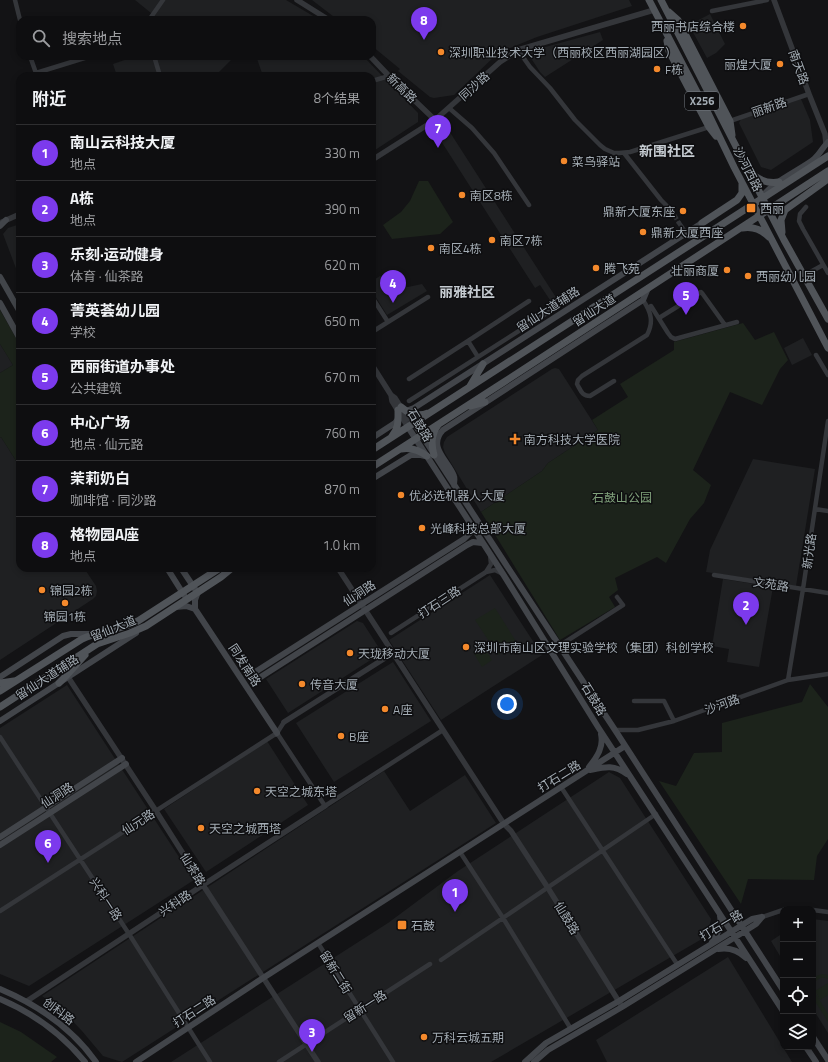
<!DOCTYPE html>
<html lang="zh">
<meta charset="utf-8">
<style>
:root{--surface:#0e0e10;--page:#1c1c1e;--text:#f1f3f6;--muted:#9b9c9f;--line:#2e2e30;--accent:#7c3aed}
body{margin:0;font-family:"Titillium Web","Noto Sans SC",sans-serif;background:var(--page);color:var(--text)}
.controls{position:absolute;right:12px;bottom:12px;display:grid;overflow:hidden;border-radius:8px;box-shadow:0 2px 6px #0003}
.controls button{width:36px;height:36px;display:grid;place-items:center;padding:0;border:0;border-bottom:1px solid var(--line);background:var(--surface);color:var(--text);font:20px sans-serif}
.you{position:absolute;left:507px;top:704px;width:14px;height:14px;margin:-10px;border:3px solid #fff;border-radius:50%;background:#1a73e8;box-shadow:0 0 0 6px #1a73e833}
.badge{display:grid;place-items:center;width:26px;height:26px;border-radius:50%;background:var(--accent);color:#fff;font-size:13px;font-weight:700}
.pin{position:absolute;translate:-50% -33px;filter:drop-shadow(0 1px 2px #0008)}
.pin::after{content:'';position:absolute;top:21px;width:14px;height:12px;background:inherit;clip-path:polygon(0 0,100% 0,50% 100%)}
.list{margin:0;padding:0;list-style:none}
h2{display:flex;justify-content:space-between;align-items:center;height:52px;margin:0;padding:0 16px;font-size:17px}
h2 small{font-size:13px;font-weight:400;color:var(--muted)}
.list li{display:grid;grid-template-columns:26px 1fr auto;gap:12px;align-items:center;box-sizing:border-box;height:56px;padding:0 16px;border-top:1px solid var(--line)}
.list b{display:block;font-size:15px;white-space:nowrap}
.list p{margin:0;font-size:13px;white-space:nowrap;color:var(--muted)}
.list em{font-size:13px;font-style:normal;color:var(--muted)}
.icon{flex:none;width:22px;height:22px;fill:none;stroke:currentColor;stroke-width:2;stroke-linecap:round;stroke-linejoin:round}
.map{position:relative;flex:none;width:828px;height:1062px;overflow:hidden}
.search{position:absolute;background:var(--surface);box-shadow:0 2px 6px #0003;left:16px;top:16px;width:360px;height:44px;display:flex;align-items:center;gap:10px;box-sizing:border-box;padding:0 14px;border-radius:12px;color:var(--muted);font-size:15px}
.panel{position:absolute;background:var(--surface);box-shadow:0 2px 6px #0003;left:16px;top:72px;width:360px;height:500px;border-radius:12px}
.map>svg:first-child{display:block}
</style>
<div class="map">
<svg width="828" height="1062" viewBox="0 0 828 1062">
<rect width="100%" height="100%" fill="#131315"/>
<!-- built -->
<path fill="#1f2022" d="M135 0H286L320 20H148L151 13Z
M312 0H629L632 6 537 37 510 48 495 56 454 95 434 98 430 97 398 71 400 69 372 46V20H338Z
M710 14 725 44 716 53 707 58 689 25Z
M600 32 603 40 545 77 540 72 527 52Z
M136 56H235L215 76H117L113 64Z
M256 56H363L418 113V122L372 152V76H263Z
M801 99 810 120 813 142 771 170 761 167 739 123 741 119Z
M444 123 557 299 552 303 540 285 535 288 434 130Z
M20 224V279L3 234 8 228Z
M380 276 401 287H408L422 284 427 291 387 315 372 291V281Z
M803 338 812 355 792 365 784 348Z
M0 344 13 365 0 373Z
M555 368 559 369 598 430 548 463 542 471 481 512 445 453 443 447 444 442 447 437 552 369Z
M1 437 20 467V568H84L96 586 97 591 96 596 93 599 0 660V438Z
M753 459 815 469 796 586 706 572 710 550Z
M490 575 542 655 441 720 389 640Z
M723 579 773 587 759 667 727 662 729 649 712 646Z
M357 621 363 623 381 651 380 654 288 713 266 679Z
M393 662 431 721 334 782 296 723Z
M67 685 194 880 29 986 0 974V728Z
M267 741 308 805 206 872 164 809Z
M384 771 410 811 465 775 496 823 122 1062 103 1056 82 1031 62 1010 42 996Z
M609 772 620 778 711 919 707 936 491 1062H171L388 923 458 871Z
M813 919 828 921V1033L813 1009Z
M783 933V961L771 941Z
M728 957 792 1062H607L596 1040Z"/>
<!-- green -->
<path fill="#1c231b" d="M419 181H428L453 222 440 234 392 239 383 225 401 212 410 201Z
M0 310 20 345V467L1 437 0 438V373L13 365 0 344Z
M743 323 755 340 774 332 788 360 780 369 762 405 730 392 693 470 711 485 704 503 690 519 666 563 657 557 615 578 618 590 609 597 615 607 560 640 481 512 542 471 548 463 598 430 592 420 628 397 620 384 674 350V342Z
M495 608 517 643 498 655 475 620Z
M483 646 492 660 482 667 473 652Z
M810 684 828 707V839L817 856 814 880 748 879 741 904 659 781 676 786 694 753 722 752V723L802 702Z
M822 974 828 975V979C819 975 812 982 814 991L828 1014V1022L813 998V979L816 976Z
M828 983V995L820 1000 815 991Z
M0 1022 21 1032 57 1057 51 1062H0Z"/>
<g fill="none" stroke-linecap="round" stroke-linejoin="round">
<!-- minor-tunnel -->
<path stroke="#303235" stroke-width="4.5" stroke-dasharray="4.5 2" stroke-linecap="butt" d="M671 210 679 223"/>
<!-- minor -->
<path stroke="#34363a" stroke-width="4.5" d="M15 0 20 20
M712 11 767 0
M149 20 163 0
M518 50 530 67 550 88 575 120 600 145 605 149 614 153H619L630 152 709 127
M30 56 37 76
M154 56 160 76
M36 73 91 56
M372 81 389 76
M449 108 472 128 494 153 529 205
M730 121 809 94
M624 153 661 200 671 210
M806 207 800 214 799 221 803 229 828 273
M679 223 686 233
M803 276 823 265
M372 297 388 322
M651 306 668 333 671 337 675 339 737 322
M659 318 701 292 702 293 725 325
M372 332 428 297
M816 355 828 375
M478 357 468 341 529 301
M409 379 468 341
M614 381 590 396C582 396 581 391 577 384L578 380 582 376 647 335C654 322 651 312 643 300
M409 401 558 306
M815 509 828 511
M486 572 491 564 490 555
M714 575 828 593
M391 633 486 572 495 570 503 574
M559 646 623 605 617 597
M788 680 803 589 828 421
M634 701H664L674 721
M615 730H638L674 721 788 680 828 674
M277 733 325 806 443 730
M0 737 129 934 210 1062
M561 787 677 964
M460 852 503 918 571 1029
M785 909H800
M813 910 828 912
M0 911 277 733 284 722
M762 917 783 910
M318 943 393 1062
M441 960 656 814
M279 1062 430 964"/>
<!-- tertiary -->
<path stroke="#34363a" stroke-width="5.5" d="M297 0 329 20
M774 0 809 94 825 134 826 144
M370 56 389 76 435 120
M372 160 435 120 500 62 518 50 654 10
M2 222 20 214
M372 365 391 395 395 398 407 417 414 423
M391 395 392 401 408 427
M338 568 504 824 511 831 548 888 621 1005
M68 677 156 811 203 885 318 1062
M284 722 393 653
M27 1001 203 885 325 806"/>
<!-- secondary -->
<path stroke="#42454a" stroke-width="6" d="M762 198C768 184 802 169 814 159 820 154 823 147 828 142
M0 226 6 220
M0 277 20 312
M0 303 20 339
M406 411 414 408 702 223
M414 423 503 560 615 730 783 990
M408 427 503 574 598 727 783 1011
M372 438 395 423 398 419
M372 479 411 455H421L425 456
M454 485C454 482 455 478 454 476 448 460 427 447 443 430L595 331 643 300 648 288
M471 526 470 533 464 539 252 674 256 680 467 545 473 542 482 543
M167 568 184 595
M181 568 197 592
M198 592 195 600V609L277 733
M176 607 186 606 195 609
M0 677 63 636 71 634H92
M0 721 136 633
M589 767C597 757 604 747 601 734
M590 770C604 767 614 764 627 774
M0 837 122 758
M0 845 126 764
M712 942C718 934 722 926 720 916
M718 949C729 947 738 950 746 958
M0 989C38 1005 72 1028 96 1062
M0 999C33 1013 62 1034 85 1062
M813 1037 828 1060
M806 1047 816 1062
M136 1062 263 978 625 746
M525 1062 546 1043 619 1001 752 919 762 917
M534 1062 548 1050 622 1007 745 931 756 924 762 917"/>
<!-- primary -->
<path stroke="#505459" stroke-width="7" d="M649 0 708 113 734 167 828 348
M661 0 784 240 828 319
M669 12 678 20 730 121 732 135
M667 41 669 51 709 127 716 136
M750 172C758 180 767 184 779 182
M702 223 737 200 742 193V184
M742 228C752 226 761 229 769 237
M782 232 781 220 785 210 828 179
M470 386 483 364
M470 406 485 402
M401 407C409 414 418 417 428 413
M392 436C399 428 398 420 398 410
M401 449C411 447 419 450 427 456
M372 450 828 156
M434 455C431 444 431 435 438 425
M372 467 504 382 828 171
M0 683 14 681
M59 683 67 675 85 655
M0 691 82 639C99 631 120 630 138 621L220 568
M0 707 97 644 130 633 146 626 221 577 232 568"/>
</g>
<!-- markers -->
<g fill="#f4892c" stroke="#0e0e10" stroke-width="1.5">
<circle cx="743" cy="26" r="4"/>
<circle cx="441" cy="52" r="4"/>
<circle cx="780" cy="64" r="4"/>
<circle cx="657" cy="69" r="4"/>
<circle cx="564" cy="161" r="4"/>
<circle cx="462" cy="195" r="4"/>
<rect x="746" y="203" width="10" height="10" rx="2"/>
<circle cx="683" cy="211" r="4"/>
<circle cx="643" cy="232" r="4"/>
<circle cx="492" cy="240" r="4"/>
<circle cx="431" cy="248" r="4"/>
<circle cx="596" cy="268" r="4"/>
<circle cx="727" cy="270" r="4"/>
<circle cx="748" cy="276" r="4"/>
<path d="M513 433h4v4h4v4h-4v4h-4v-4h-4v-4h4z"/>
<circle cx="401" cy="495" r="4"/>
<circle cx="422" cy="528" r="4"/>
<circle cx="42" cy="590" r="4"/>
<circle cx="65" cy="603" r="4"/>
<circle cx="466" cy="647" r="4"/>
<circle cx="350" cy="653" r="4"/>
<circle cx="302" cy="684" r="4"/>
<circle cx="385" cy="709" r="4"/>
<circle cx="341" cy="736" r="4"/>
<circle cx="257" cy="791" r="4"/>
<circle cx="201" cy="828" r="4"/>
<rect x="397" y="920" width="10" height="10" rx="2"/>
<circle cx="424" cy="1037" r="4"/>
</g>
<g text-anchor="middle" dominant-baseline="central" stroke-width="3" stroke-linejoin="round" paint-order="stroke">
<!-- shield labels -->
<rect fill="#0e0e10" stroke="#777d84" stroke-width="1" x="685" y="92" width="34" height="18" rx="3"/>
<g font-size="11" font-weight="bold" fill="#a4adb5">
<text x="702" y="101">X256</text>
</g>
<!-- poi labels -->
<g font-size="12" fill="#a4adb5" stroke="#0e0e10" text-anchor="start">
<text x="735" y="26" text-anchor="end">西丽书店综合楼</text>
<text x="449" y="52">深圳职业技术大学（西丽校区西丽湖园区）</text>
<text x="772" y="64" text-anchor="end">丽煌大厦</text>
<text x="665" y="69">F栋</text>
<text x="572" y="161">菜鸟驿站</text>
<text x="470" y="195">南区8栋</text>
<text x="760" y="208">西丽</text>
<text x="675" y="211" text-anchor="end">鼎新大厦东座</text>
<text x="651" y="232">鼎新大厦西座</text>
<text x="500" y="240">南区7栋</text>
<text x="439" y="248">南区4栋</text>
<text x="604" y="268">腾飞苑</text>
<text x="719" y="270" text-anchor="end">壮丽商厦</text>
<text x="756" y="276">西丽幼儿园</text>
<text x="524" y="439">南方科技大学医院</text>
<text x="409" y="495">优必选机器人大厦</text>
<text x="430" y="528">光峰科技总部大厦</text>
<text x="50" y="590">锦园2栋</text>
<text x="65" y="616" text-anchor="middle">锦园1栋</text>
<text x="474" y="647">深圳市南山区文理实验学校（集团）科创学校</text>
<text x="358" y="653">天珑移动大厦</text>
<text x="310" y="684">传音大厦</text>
<text x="393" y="709">A座</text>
<text x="349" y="736">B座</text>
<text x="265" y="791">天空之城东塔</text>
<text x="209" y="828">天空之城西塔</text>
<text x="411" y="925">石鼓</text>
<text x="432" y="1037">万科云城五期</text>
</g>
<!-- street labels -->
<g font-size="12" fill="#a4adb5" stroke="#0e0e10">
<text transform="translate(799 67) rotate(70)">南天路</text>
<text transform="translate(474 86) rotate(-42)">同沙路</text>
<text transform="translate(402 88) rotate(44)">新高路</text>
<text transform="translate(769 107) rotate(-19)">丽新路</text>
<text transform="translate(748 169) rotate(63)">沙河西路</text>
<text transform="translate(548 309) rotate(-33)">留仙大道辅路</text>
<text transform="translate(594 310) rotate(-33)">留仙大道</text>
<text transform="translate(420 425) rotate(58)">石鼓路</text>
<text transform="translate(809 551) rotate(-82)">新光路</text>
<text transform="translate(771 584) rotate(9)">文苑路</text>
<text transform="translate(359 593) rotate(-33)">仙洞路</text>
<text transform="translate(439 602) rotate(-33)">打石三路</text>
<text transform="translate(113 628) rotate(-22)">留仙大道</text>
<text transform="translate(245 665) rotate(57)">同发南路</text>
<text transform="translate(47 677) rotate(-33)">留仙大道辅路</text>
<text transform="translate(594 699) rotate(58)">石鼓路</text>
<text transform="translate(722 704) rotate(-20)">沙河路</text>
<text transform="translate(559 776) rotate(-32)">打石二路</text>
<text transform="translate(57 795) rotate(-33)">仙洞路</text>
<text transform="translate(138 822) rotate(-33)">仙元路</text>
<text transform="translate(193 869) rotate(58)">仙茶路</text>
<text transform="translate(106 899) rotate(57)">兴科一路</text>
<text transform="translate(175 903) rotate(-34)">兴科路</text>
<text transform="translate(567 918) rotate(58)">仙鼓路</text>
<text transform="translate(721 925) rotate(-31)">打石一路</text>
<text transform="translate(336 972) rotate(58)">留新二街</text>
<text transform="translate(365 1006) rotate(-33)">留新一路</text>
<text transform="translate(59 1011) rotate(37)">创科路</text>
<text transform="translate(194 1011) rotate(-33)">打石二路</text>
</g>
<!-- park labels -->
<g font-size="12" fill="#80a17b" stroke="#0e0e10">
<text x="622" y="497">石鼓山公园</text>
</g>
<!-- quarter labels -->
<g font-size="14" font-weight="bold" fill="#c5cbd1" stroke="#0e0e10">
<text x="667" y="150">新围社区</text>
<text x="467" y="291">丽雅社区</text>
</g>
</g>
</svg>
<div class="controls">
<button>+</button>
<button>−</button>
<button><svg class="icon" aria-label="locate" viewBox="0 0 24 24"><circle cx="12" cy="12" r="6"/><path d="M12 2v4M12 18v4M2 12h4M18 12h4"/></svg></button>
<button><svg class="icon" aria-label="layers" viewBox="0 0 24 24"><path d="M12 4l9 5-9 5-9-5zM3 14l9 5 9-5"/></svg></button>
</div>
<div class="you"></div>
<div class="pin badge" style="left:455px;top:912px">1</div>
<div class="pin badge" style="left:746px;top:625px">2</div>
<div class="pin badge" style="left:312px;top:1052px">3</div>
<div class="pin badge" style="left:393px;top:303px">4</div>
<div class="pin badge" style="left:686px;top:315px">5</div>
<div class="pin badge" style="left:48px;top:863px">6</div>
<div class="pin badge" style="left:438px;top:148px">7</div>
<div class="pin badge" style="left:424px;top:40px">8</div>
<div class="search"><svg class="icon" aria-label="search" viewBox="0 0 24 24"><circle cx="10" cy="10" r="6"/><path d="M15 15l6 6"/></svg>搜索地点</div>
<section class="panel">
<h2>附近<small>8个结果</small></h2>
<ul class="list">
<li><span class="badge">1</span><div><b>南山云科技大厦</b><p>地点</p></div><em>330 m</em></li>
<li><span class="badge">2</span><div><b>A栋</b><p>地点</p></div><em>390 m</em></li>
<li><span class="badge">3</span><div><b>乐刻·运动健身</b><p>体育 · 仙茶路</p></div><em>620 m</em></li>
<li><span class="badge">4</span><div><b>菁英荟幼儿园</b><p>学校</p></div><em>650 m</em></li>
<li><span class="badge">5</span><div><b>西丽街道办事处</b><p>公共建筑</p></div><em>670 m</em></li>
<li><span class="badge">6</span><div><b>中心广场</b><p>地点 · 仙元路</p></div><em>760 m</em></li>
<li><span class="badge">7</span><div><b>茉莉奶白</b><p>咖啡馆 · 同沙路</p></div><em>870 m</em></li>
<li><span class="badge">8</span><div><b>格物园A座</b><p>地点</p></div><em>1.0 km</em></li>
</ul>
</section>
</div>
